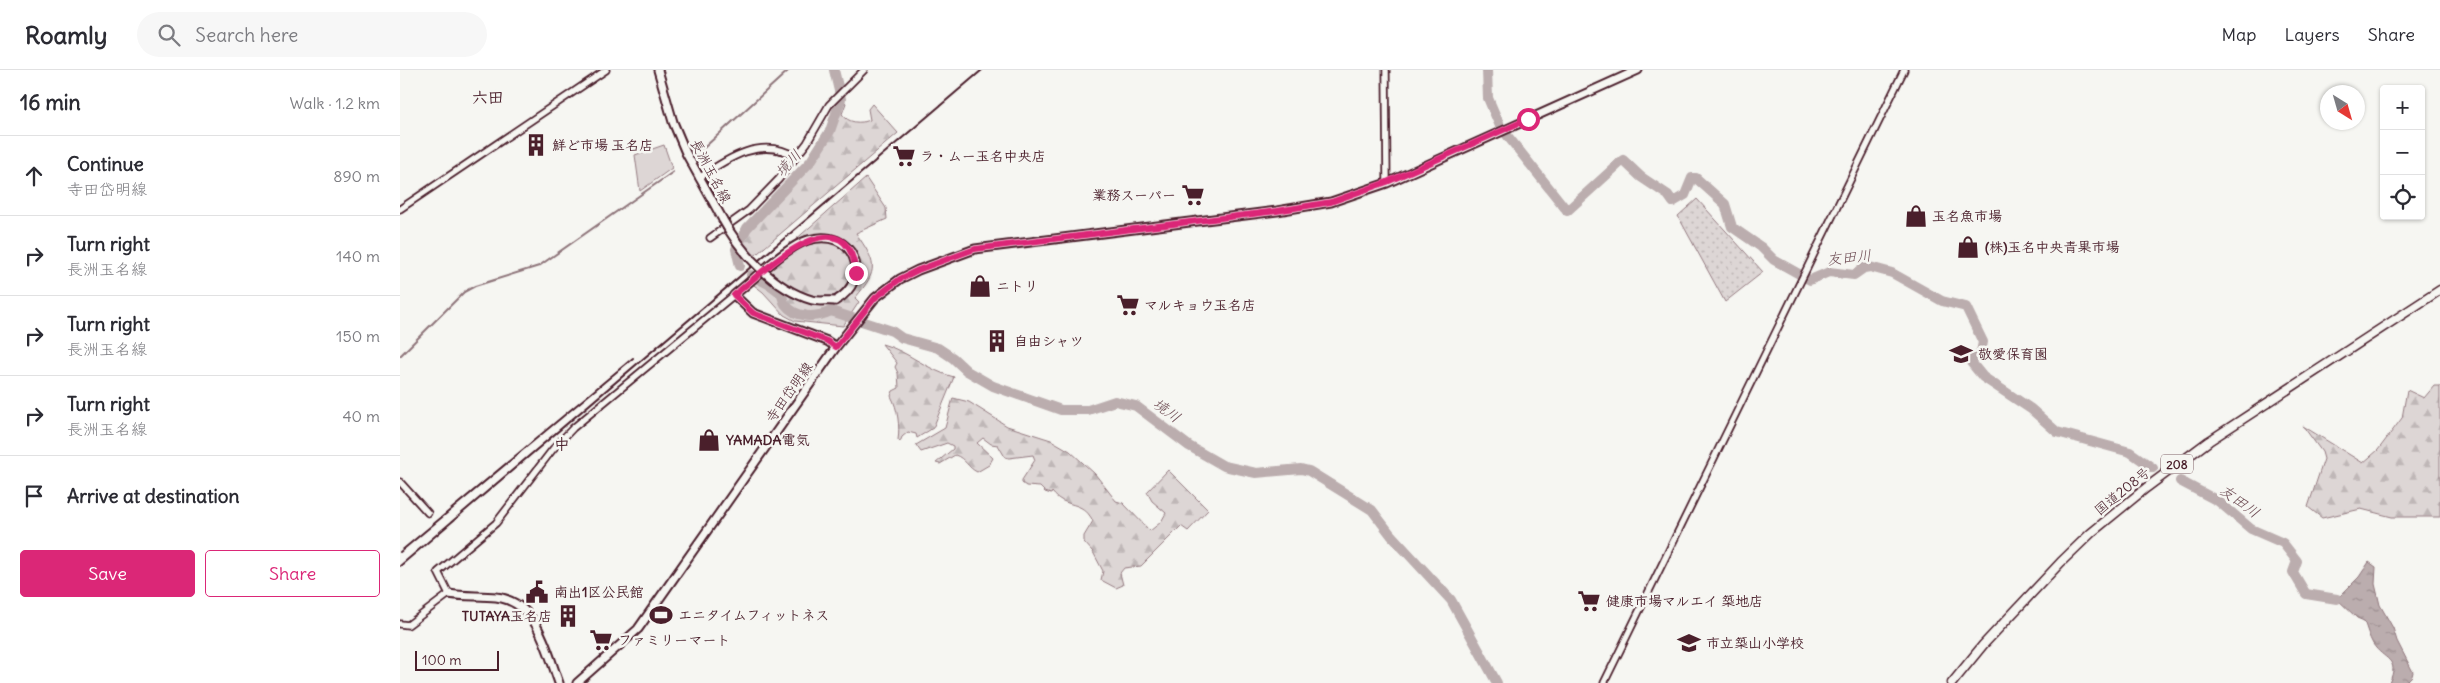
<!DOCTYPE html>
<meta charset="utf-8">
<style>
:root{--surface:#fff;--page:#f7f7f7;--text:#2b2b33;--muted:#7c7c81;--line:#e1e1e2;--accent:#db2777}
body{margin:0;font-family:Delius,"Klee One",sans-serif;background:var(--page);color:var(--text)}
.controls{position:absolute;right:15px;top:15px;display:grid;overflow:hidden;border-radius:5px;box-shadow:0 1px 4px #0004}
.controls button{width:45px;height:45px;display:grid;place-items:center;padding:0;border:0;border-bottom:1px solid var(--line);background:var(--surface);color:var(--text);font:25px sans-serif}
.compass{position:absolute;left:1920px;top:15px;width:45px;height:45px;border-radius:50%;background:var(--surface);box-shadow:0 1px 4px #0004;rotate:143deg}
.scale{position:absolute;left:15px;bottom:12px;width:84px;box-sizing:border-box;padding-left:5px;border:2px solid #4a1f2b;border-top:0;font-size:14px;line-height:18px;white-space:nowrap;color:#4a1f2b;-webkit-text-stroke:4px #f6f6f2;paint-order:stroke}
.stop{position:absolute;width:15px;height:15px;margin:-11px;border:4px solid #db2777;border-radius:50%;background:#fff}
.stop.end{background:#db2777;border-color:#fff;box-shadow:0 1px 5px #0008}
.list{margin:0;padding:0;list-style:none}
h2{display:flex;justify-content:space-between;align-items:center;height:65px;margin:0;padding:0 20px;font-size:21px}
h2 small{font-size:16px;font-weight:400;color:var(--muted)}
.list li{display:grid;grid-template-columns:32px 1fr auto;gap:15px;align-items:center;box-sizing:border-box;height:80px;padding:0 20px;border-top:1px solid var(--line)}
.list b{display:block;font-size:19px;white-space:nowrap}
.list p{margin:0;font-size:16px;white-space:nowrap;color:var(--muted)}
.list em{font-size:16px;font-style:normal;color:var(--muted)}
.actions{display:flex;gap:10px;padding:15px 20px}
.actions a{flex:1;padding:11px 0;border:1px solid var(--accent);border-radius:5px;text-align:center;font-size:18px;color:var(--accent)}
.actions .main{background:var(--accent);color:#fff}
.icon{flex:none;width:28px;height:28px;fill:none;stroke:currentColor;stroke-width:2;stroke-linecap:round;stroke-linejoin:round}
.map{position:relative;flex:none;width:2040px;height:613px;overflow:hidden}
header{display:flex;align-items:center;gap:30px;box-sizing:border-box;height:70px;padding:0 25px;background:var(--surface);border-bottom:1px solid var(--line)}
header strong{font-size:24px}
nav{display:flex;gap:28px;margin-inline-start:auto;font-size:18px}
.search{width:350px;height:45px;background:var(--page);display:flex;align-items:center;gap:12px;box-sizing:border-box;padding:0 18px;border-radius:28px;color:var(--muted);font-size:19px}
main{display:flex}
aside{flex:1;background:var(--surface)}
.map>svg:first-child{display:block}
</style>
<header>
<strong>Roamly</strong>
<div class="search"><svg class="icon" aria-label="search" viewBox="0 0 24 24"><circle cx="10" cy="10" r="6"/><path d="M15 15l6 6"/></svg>Search here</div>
<nav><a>Map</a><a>Layers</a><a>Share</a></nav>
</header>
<main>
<aside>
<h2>16 min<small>Walk · 1.2 km</small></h2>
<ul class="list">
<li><svg class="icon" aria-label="ahead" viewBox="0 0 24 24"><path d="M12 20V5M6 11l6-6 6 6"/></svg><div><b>Continue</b><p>寺田岱明線</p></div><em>890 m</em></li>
<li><svg class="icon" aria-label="right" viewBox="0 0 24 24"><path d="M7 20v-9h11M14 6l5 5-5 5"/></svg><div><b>Turn right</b><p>長洲玉名線</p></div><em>140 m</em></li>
<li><svg class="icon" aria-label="right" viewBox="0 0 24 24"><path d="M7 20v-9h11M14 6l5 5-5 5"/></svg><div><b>Turn right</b><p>長洲玉名線</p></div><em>150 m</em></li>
<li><svg class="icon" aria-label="right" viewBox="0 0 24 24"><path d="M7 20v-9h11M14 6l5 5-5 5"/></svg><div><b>Turn right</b><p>長洲玉名線</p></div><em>40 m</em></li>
<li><svg class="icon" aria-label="arrive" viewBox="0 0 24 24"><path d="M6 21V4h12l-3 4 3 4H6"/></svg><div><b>Arrive at destination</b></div></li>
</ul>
<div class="actions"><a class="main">Save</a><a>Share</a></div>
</aside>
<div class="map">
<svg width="2040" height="613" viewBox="0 0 2040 613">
<defs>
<pattern id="grass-dots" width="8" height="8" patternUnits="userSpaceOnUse" patternTransform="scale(1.25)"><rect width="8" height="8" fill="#ddd6d5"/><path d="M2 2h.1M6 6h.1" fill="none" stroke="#bfb7b7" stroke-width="1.8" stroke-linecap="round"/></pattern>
<pattern id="forest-firs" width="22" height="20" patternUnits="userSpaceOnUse" patternTransform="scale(1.25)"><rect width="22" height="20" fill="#ddd6d5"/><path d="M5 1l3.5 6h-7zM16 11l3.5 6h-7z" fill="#bfb7b7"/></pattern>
<pattern id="water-ripples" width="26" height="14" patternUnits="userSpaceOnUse" patternTransform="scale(1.25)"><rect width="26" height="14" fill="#bbadae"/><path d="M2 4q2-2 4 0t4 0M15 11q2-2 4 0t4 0" fill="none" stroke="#9a8c8e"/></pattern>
</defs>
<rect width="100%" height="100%" fill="#f6f6f2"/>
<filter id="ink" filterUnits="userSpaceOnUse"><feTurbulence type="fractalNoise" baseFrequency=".02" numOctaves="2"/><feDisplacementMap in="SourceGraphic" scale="10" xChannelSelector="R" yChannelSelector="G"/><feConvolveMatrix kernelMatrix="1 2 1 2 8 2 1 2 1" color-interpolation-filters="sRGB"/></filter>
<g filter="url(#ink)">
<!-- grass -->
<path fill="url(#grass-dots)" stroke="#947a80" d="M1297 129 1363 202 1325 232 1278 146Z"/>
<!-- forest -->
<path fill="url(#forest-firs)" stroke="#947a80" d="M441 29 446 33 442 44C448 53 460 54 470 50L468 39 472 34 498 63 351 189 335 178C355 144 387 122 411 91 426 72 433 51 441 29Z
M466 108 486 138 487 149 456 163C476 193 480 199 455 228L459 232 443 256 395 251 384 245 363 222 350 212 362 199Z
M482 274C508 281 528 301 554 307L533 358 517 368 516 364 508 362 502 367 500 372 498 370C500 357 498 339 491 326L493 321 499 318 498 303 495 297 497 293Z
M2034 316H2040V447H1992L1961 439 1922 448 1908 437 1924 389 1922 382 1903 356 1963 393 1978 380 2002 348 2007 320 2024 328Z
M553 328 569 332 607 356 651 370 670 381 695 404 716 431 723 433 750 461 761 452 766 443 752 431 747 422 768 400 808 440 788 461 781 456 741 496 724 498 720 503 723 515 716 518 701 510 703 501 693 482 684 472V466L693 451C681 428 666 440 652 422L651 424 645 422 640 417 626 416 622 413V410L635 390 633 385 609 388 605 387 598 375 591 374 583 368 577 373 593 388 589 395 577 402C568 398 565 388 555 385L540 394 536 393 553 379V376L547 373 521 382 516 375 545 358Z"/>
<!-- park -->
<path fill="#ddd6d5" stroke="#947a80" d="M264 75 272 98 240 121 235 85Z"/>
<!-- water -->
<path fill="url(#water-ripples)" stroke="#8e747a" d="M1969 492 1976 497 1975 514 1980 535 1993 558 1997 571 2013 602 2012 606 2005 613H1989C2001 588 1983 590 1973 574 1969 567 1967 559 1964 551L1957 548 1937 529 1959 507Z"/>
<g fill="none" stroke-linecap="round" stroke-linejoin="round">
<!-- stream -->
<path stroke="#8e747a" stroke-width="2" d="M295 86 389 0
M0 286 64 222 75 216 139 196 273 102"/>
<!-- river -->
<path stroke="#bbadae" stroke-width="10" d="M1087 0 1088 28 1100 56
M1106 64 1165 138
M1167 141 1223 90 1241 107 1268 125 1273 132 1285 125 1292 108H1296L1325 134 1332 157 1361 177 1374 190 1410 210 1429 202 1454 205 1464 198 1470 197 1492 203 1542 231 1566 237 1583 272 1581 282 1570 291 1583 307 1631 339 1657 362 1730 382 1753 398
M340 196 336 179 347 158 411 91 430 61 441 29 434 0
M351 205C361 211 373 214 381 224 383 227 383 231 385 234 396 249 417 248 431 241L492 261 502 268 538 278 553 288 567 301 593 316 661 340H688L715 331 736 336 789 376 824 396 856 403 901 399 909 401 972 440 991 465 1051 530 1097 613
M1780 411 1818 431 1851 459 1883 473 1897 491 1893 502 1906 524 1937 529"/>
<defs>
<path id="tertiary" d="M986 0 987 113
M299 108C329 87 362 66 396 87
M0 139 206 0
M310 168 349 140 379 109 407 73 429 35 464 0
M0 412 28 443
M0 554 8 555 49 524 38 502 96 453 153 379 173 358 334 225
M1204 613 1504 0"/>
<path id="secondary" d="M258 0 273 52 286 83 323 150
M435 231C475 209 453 156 408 170 387 176 353 210 334 225L353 243 427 271 436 277
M49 524C65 527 81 525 96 527 138 532 147 581 159 613
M177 613 238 559 436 277 475 228 500 209 518 200 575 179 877 141 931 132 987 113 1238 0"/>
<path id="trunk" d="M1552 613 1583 575 1661 492 1691 463 1746 418 1809 371 2040 220"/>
</defs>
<!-- tertiary casing -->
<use href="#tertiary" stroke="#4a1f2b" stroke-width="9"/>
<!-- secondary casing -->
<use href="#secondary" stroke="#4a1f2b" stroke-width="11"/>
<!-- trunk casing -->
<use href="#trunk" stroke="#4a1f2b" stroke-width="11"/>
<!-- tertiary -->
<use href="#tertiary" stroke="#f6f6f2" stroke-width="5.5"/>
<!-- secondary -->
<use href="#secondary" stroke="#f6f6f2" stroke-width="7"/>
<!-- trunk -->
<use href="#trunk" stroke="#f6f6f2" stroke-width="8"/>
<!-- rail -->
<path stroke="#4a1f2b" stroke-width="2" d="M0 482 233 288
M0 496 582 0"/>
<defs>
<path id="secondary-bridge" d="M323 150C341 183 374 219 412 230 419 232 427 230 435 231"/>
</defs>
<!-- secondary-bridge casing -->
<use href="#secondary-bridge" stroke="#4a1f2b" stroke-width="11" stroke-linecap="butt"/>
<!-- secondary-bridge -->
<use href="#secondary-bridge" stroke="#f6f6f2" stroke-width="7"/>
</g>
</g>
<g fill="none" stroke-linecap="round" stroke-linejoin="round" filter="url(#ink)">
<!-- route -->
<path stroke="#db2777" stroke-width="6" d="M456 203C446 120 363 202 334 225L353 243 427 271 436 277 475 228 500 209 518 200 575 179 877 141 931 132 987 112 1128 49"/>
</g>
<!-- icons -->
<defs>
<symbol id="building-bare" viewBox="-9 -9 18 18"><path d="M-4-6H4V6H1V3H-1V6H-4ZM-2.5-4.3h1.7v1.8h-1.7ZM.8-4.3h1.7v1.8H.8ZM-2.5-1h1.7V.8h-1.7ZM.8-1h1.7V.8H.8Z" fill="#4a1f2b" stroke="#f6f6f2" stroke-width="2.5" paint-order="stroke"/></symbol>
<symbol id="supermarket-bare" viewBox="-9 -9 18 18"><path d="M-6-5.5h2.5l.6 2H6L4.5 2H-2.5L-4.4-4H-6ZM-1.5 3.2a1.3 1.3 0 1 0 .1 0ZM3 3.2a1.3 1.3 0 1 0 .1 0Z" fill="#4a1f2b" stroke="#f6f6f2" stroke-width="2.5" paint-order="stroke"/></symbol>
<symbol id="shop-bare" viewBox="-9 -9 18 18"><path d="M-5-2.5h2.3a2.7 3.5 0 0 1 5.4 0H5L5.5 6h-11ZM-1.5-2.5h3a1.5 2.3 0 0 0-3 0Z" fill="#4a1f2b" stroke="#f6f6f2" stroke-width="2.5" paint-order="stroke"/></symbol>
<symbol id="school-bare" viewBox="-9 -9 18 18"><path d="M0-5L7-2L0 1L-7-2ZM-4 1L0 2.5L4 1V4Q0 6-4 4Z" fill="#4a1f2b" stroke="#f6f6f2" stroke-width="2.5" paint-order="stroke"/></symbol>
<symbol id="civic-bare" viewBox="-9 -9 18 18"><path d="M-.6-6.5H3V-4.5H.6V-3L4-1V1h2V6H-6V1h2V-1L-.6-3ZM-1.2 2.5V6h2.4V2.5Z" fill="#4a1f2b" stroke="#f6f6f2" stroke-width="2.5" paint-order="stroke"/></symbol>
<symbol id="stadium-bare" viewBox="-9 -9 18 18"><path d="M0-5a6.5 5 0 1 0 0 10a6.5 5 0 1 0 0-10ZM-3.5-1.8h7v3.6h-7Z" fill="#4a1f2b" stroke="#f6f6f2" stroke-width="2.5" paint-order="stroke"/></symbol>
</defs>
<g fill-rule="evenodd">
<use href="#building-bare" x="120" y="59" width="32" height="32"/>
<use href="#supermarket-bare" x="488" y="70" width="32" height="32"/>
<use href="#supermarket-bare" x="777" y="109" width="32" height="32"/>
<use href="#shop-bare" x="1500" y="130" width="32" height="32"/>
<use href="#shop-bare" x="1552" y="161" width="32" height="32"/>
<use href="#shop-bare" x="564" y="200" width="32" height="32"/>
<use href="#supermarket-bare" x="712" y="219" width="32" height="32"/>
<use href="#building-bare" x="581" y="255" width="32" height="32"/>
<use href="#school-bare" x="1545" y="268" width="32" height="32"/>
<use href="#shop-bare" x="293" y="354" width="32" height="32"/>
<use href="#civic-bare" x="121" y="506" width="32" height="32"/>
<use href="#supermarket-bare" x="1173" y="515" width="32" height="32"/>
<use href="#stadium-bare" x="245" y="529" width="32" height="32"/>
<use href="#building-bare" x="152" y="530" width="32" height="32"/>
<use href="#supermarket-bare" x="185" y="554" width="32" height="32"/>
<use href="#school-bare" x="1273" y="557" width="32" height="32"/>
</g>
<g text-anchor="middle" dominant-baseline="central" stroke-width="5" stroke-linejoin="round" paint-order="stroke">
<!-- shield labels -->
<rect fill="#f6f6f2" stroke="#7e6067" stroke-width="1" x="1761" y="384.5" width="32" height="19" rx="4"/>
<g font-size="12" font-weight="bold" fill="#4a1f2b">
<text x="1777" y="394">208</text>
</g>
<!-- poi labels -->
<g font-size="14" font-weight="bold" fill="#4a1f2b" stroke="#f6f6f2" text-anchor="start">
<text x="152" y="75">鮮ど市場 玉名店</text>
<text x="520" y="86">ラ・ムー玉名中央店</text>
<text x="776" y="125" text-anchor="end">業務スーパー</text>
<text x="1532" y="146">玉名魚市場</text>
<text x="1585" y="177">(株)玉名中央青果市場</text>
<text x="596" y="216">ニトリ</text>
<text x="744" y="235">マルキョウ玉名店</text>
<text x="614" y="271">自由シャツ</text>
<text x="1578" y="284">敬愛保育園</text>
<text x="326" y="370">YAMADA電気</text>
<text x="154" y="522">南出1区公民館</text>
<text x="1206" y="531">健康市場マルエイ 築地店</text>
<text x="278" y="545">エニタイムフィットネス</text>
<text x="152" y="546" text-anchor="end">TUTAYA玉名店</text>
<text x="218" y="570">ファミリーマート</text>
<text x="1306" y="573">市立築山小学校</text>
</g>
<!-- street labels -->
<g font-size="14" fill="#4a1f2b" stroke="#f6f6f2">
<text transform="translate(311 101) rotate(62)">長洲玉名線</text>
<text transform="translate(389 322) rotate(-55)">寺田岱明線</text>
<text transform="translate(1722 421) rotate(-39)">国道208号</text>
</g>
<!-- water labels -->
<g font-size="15" font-style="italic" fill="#6c4a52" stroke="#f6f6f2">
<text transform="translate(388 93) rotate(-47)">境川</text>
<text transform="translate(1449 187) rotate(-6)">友田川</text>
<text transform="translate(767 340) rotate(36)">境川</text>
<text transform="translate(1840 431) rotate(36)">友田川</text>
</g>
<!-- quarter labels -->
<g font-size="16" font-weight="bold" fill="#4a1f2b" stroke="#f6f6f2">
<text x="88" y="27">六田</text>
<text x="162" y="374">中</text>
</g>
</g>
</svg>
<div class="controls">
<button>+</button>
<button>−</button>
<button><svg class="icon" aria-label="locate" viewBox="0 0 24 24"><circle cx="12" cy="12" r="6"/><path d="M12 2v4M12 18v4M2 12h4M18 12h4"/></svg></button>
</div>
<svg class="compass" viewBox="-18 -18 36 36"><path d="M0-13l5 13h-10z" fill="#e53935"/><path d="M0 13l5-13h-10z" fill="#7c7c81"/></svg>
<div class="scale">100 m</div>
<div class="stop" style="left:1128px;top:49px"></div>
<div class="stop end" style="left:456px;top:203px"></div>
</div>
</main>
